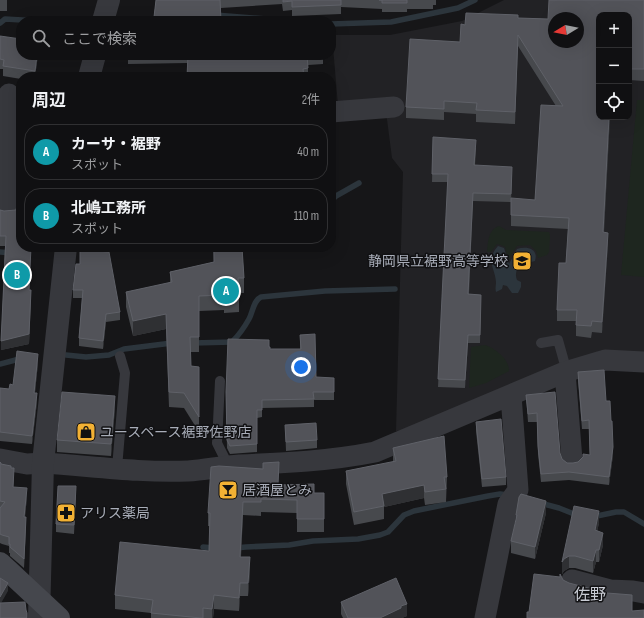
<!DOCTYPE html>
<html lang="ja">
<meta charset="utf-8">
<style>
:root{--surface:#101012;--page:#1e1e20;--text:#f1f3f6;--muted:#9c9d9f;--line:#303032;--accent:#2563eb}
body{margin:0;font-family:"Sofia Sans Condensed","Noto Sans JP",sans-serif;background:var(--page);color:var(--text)}
.controls{position:absolute;right:12px;top:12px;display:grid;overflow:hidden;border-radius:8px;box-shadow:0 4px 16px #0002}
.controls button{width:36px;height:36px;display:grid;place-items:center;padding:0;border:0;border-bottom:1px solid var(--line);background:var(--surface);color:var(--text);font:20px sans-serif}
.compass{position:absolute;left:548px;top:12px;width:36px;height:36px;border-radius:50%;background:var(--surface);box-shadow:0 4px 16px #0002;rotate:260deg}
.you{position:absolute;left:301px;top:367px;width:14px;height:14px;margin:-10px;border:3px solid #fff;border-radius:50%;background:#1a73e8;box-shadow:0 0 0 6px #1a73e833}
.badge{display:grid;place-items:center;width:26px;height:26px;border-radius:50%;background:var(--accent);color:#fff;font-size:13px;font-weight:700}
.pin{position:absolute;translate:-50% -50%;border:2px solid #fff;box-shadow:0 1px 4px #0006}
.list{margin:0;padding:0;list-style:none}
h2{display:flex;justify-content:space-between;align-items:center;height:52px;margin:0;padding:0 16px;font-size:17px}
h2 small{font-size:13px;font-weight:400;color:var(--muted)}
.list li{display:grid;grid-template-columns:26px 1fr auto;gap:12px;align-items:center;box-sizing:border-box;height:56px;margin:0 8px 8px;padding:0 8px;border:1px solid var(--line);border-radius:16px}
.list b{display:block;font-size:15px;white-space:nowrap}
.list p{margin:0;font-size:13px;white-space:nowrap;color:var(--muted)}
.list em{font-size:13px;font-style:normal;color:var(--muted)}
.icon{flex:none;width:22px;height:22px;fill:none;stroke:currentColor;stroke-width:2;stroke-linecap:round;stroke-linejoin:round}
.map{position:relative;flex:none;width:644px;height:618px;overflow:hidden}
.search{position:absolute;background:var(--surface);box-shadow:0 4px 16px #0002;left:16px;top:16px;width:320px;height:44px;display:flex;align-items:center;gap:10px;box-sizing:border-box;padding:0 14px;border-radius:16px;color:var(--muted);font-size:15px}
.panel{position:absolute;background:var(--surface);box-shadow:0 4px 16px #0002;left:16px;top:72px;width:320px;height:180px;border-radius:16px}
.map>svg:first-child{display:block}
</style>
<div class="map">
<svg width="644" height="618" viewBox="0 0 644 618">
<rect width="100%" height="100%" fill="#161618"/>
<!-- built -->
<path fill="#222225" fill-rule="evenodd" d="M504 0H644V353L602 350 407 430 396 431 403 172 392 158 385 104 338 106 332 35H390L462 21ZM599 15H629V117H599ZM554 18H578V42H554Z"/>
<!-- green -->
<path fill="#1e261f" d="M637 100H644V277L621 275Z
M499 226 506 230 549 232 550 235 549 252 547 255 538 258 536 251 530 245 517 246 508 260 505 247 501 245 497 244 491 252H487C488 242 488 230 499 226Z
M485 345C495 348 510 360 509 371L486 383 469 388 471 347Z"/>
<!-- water -->
<path fill="#2c353c" d="M498 246 504 248 509 264 517 249C526 246 539 248 535 261L527 263 522 260C518 267 514 273 517 280L521 282V287L518 293H512L507 286 503 285 502 289 496 292C495 288 496 286 496 282 495 267 485 261 498 246Z"/>
<g fill="none" stroke-linecap="round" stroke-linejoin="round">
<!-- stream -->
<path stroke="#2c353c" stroke-width="5.5" d="M215 15 293 21
M108 21 129 19
M0 23 5 19 39 21
M331 24 391 22 458 8 475 0
M331 201 336 196 359 183
M0 252 12 253
M193 343 232 342C239 335 244 328 249 319 253 312 253 301 261 297L325 291 395 289
M66 355 86 357 109 355 124 349 172 343
M0 364 23 358
M540 503 559 508 579 516
M592 517 616 512H624L644 524
M203 547 215 548
M235 548 246 547 289 545 313 541 358 539 380 535 388 532 404 515 414 511 488 496 500 494 509 495"/>
<!-- service -->
<path stroke="#37383d" stroke-width="10" d="M541 343 558 340 565 365V372
M220 381 217 443 228 465
M117 468 125 373 120 356"/>
<!-- minor -->
<path stroke="#37383d" stroke-width="21" d="M331 112 394 107
M0 208 6 209 10 153 9 94
M565 372 572 460
M0 459 27 464 43 463C91 466 140 473 188 471 205 470 222 466 239 465 285 463 330 461 375 452L565 372 605 360 644 362
M572 580 610 590 633 591 644 593
M485 618 508 504 518 490 511 395"/>
<!-- tertiary -->
<path stroke="#37383d" stroke-width="22" d="M103 21 109 0
M89 77 95 55
M39 618 43 463 66 247"/>
<!-- secondary -->
<path stroke="#45474d" stroke-width="22" d="M0 563 59 618"/>
</g>
<!-- wall -->
<path fill="#47494d" d="M0 0H7V11H0Z
M156 0H436V5H433V9H407V12H382V9L341 7V14L292 16V10L283 11 282 4 221 8V21H122V18L154 17Z
M644 0V81L629 80V15H599L610 117 604 232 608 244 602 333 592 332 591 338 576 336V321H557V310L566 263 568 229 511 226V215L535 200 556 106 518 46 515 124 476 122V114L444 112V120L406 118V107L460 42 465 25 518 18 548 19Z
M0 36 38 55 35 77H21V79L3 76V69H0Z
M128 55H323V64L308 65V77H187V63L128 64Z
M433 137 476 148 475 165 512 175 511 202 473 201 469 294 481 295 480 343H468L465 388 438 387 448 182H432Z
M331 177 333 185V194H331Z
M0 210 29 290 31 300 29 344 1 350 5 246H0Z
M213 247H242L244 278V293H239V312L224 313V310L199 311V352H190L191 366 199 367V432L184 408 169 407 166 329 133 336 126 307V292L170 283V272L214 262Z
M76 264 120 312V320L106 322 103 349 79 346V338L82 298H73V290Z
M300 335 316 377 334 392V400H314V407L262 408V417L257 418V452L230 454 227 448 226 399 269 347 270 349H300Z
M38 363 35 393 37 402 32 444 0 441V388L9 389 13 385Z
M578 372 606 401 611 421 613 455 609 485 569 480 541 482 538 454 537 422H528L526 395 560 453 562 459 567 463H573L578 462 590 455 589 429H582L578 381Z
M115 408 111 456 57 452V440Z
M476 422 506 477V485L482 487 476 431Z
M285 425 317 440V448L286 451Z
M393 448 447 477 446 502 425 505 424 498 384 507V519L354 525 346 484V471L393 462Z
M0 462 1 464 11 468 14 477 13 487 27 497 25 517 26 526 24 568 10 556V553H9V546L2 544 0 543Z
M278 485 314 493 324 519V532H297V513L261 512V516L243 515 241 557 250 571 248 596H240L239 611 214 609 213 618H151V613L115 609V595L209 551 210 526H208V513Z
M76 494 74 534 56 532V524Z
M546 513 535 559 511 553V541L516 521V515Z
M599 523 597 531 603 545 599 562H596L593 573 575 568H569L564 571 562 574V562Z
M341 602 407 616 402 618H343L341 614Z"/>
<!-- shaded-wall -->
<path fill="#2f3033" d="M518 35V46L515 124V112Z
M37 55H38L35 77V71Z
M609 117H610L603 244V232Z
M473 193V201L468 302V294Z
M608 233V244L602 333V322Z
M31 247 29 300V290Z
M31 290 29 344 1 350V341Z
M106 314V322L103 349V341Z
M166 314V329L133 336V321Z
M468 335V343L465 388V380Z
M38 354V363L34 402V393Z
M37 393V402L32 444V436Z
M115 396V408L111 456V444Z
M613 447V455L609 485V477Z
M14 468V477L13 496V487Z
M424 485V498L384 507 382 494Z
M27 488V497L24 526V517Z
M546 501V513L535 559V547Z
M243 502V515L240 570V557Z
M599 511V523L595 542V530Z
M26 517V526L24 568V559Z
M603 533V545L599 562V550Z
M596 550V562L593 573V561Z
M569 556V568L564 571 562 574V562L564 559Z
M250 557V571L248 596V583Z
M8 583V591L0 605V597Z
M240 583V596L239 611V598Z
M214 595V609L213 618H212V609Z
M407 604V616L402 618H380L401 606Z"/>
<!-- building -->
<path fill="#525359" stroke="#5f6168" fill-rule="evenodd" d="M156 0H220L221 21H122V18L154 17Z
M283 0H341V5L292 7V1L283 2Z
M379 0H407V3H382V0Z
M549 0H644V69H629V15H599V117H609L603 232 608 233 602 322 592 321 591 326 576 325 577 310H557L559 263H566L569 218 511 215V198L535 200 541 105 563 106 518 35 515 112 476 110 477 103 444 101V109L406 107 410 39 460 42 461 24 465 25 466 13 518 15V18L548 19ZM554 18H578V42H554Z
M0 36 21 39V55H37L35 71 3 66 4 60 0 59Z
M188 55H319H307L308 68 303 69 304 77H187Z
M433 137 476 140 474 165 512 167 511 194 473 193 468 294 481 295 480 335H468L465 380 438 379 448 174H432Z
M21 172V247H31L29 290H31L29 334 1 341 6 236H0V210L4 211 16 210 18 200Z
M331 177 333 185H331Z
M214 247H242L244 278H238L239 297 224 298V295L199 296V337H190L191 366 199 367V417L184 393 169 392 166 314 133 321 126 292 172 282 170 272 214 262Z
M80 250 109 252 120 312 106 314 103 341 79 338 83 290H73L76 264H80Z
M315 334 316 377 334 378V392H313L314 399 262 400V410H257V444L230 446 227 440 226 392 228 339 269 340V347H270V349H301L300 335Z
M17 351 38 354 34 393H37L32 436 0 432V388L9 389 10 384 13 385Z
M604 370 606 401H610L611 421H612L613 447 609 477 569 472 541 474 538 446 537 413 528 414 526 395 555 392 560 453 562 459 567 463H573L578 462 583 457V454L590 455 589 420 582 421 578 372Z
M62 392 115 396 111 444 57 440Z
M501 419 506 477 482 479 476 422Z
M316 423 317 440 286 442 285 425Z
M444 436 447 477H444L446 489 425 492 424 485 382 494 384 506 354 512 346 471 396 461 393 448Z
M0 462 1 463V464L11 466V468H14L13 487 27 488 24 517H26L24 559 10 547V544H9V537L2 535 0 534V508L5 502 0 501Z
M279 462 278 485 314 484V493H324V519H297V500L261 499V502H243L240 557H250L248 583H240L239 598 214 595 212 609 203 608V618H201L151 613 153 600 115 595 120 542 209 551 210 513H208L211 467 219 466 263 469V463Z
M58 486H76L74 525 56 524Z
M521 494 546 501 535 547 511 541 517 515H516L519 497Z
M574 506 599 511 595 530 603 533 599 550H596L593 561 575 556H569L564 559 562 562Z
M534 574 560 577V574L563 580 569 583 607 593 632 595V611L644 610V618H527V612H529Z
M0 578 8 583 0 597Z
M396 578 407 604 401 606V608L380 618H348L341 602Z
M25 602 26 610 27 613V618H0V603Z"/>
<!-- icons -->
<defs>
<symbol id="school-square" viewBox="-11 -11 22 22"><rect x="-9" y="-9" width="18" height="18" rx="4" fill="#f2b134" stroke="#111113"/><path d="M0-5L7-2L0 1L-7-2ZM-4 1L0 2.5L4 1V4Q0 6-4 4Z" fill="#111"/></symbol>
<symbol id="shop-square" viewBox="-11 -11 22 22"><rect x="-9" y="-9" width="18" height="18" rx="4" fill="#f2b134" stroke="#111113"/><path d="M-5-2.5h2.3a2.7 3.5 0 0 1 5.4 0H5L5.5 6h-11ZM-1.5-2.5h3a1.5 2.3 0 0 0-3 0Z" fill="#111"/></symbol>
<symbol id="bar-square" viewBox="-11 -11 22 22"><rect x="-9" y="-9" width="18" height="18" rx="4" fill="#f2b134" stroke="#111113"/><path d="M-6-5H6L.8 .8V4.5H3.5V6h-7V4.5H-.8V.8Z" fill="#111"/></symbol>
<symbol id="pharmacy-square" viewBox="-11 -11 22 22"><rect x="-9" y="-9" width="18" height="18" rx="4" fill="#f2b134" stroke="#111113"/><path d="M-2-6h4v4h4v4h-4v4h-4v-4h-4v-4h4Z" fill="#111"/></symbol>
</defs>
<g fill-rule="evenodd">
<use href="#school-square" x="511" y="250" width="22" height="22"/>
<use href="#shop-square" x="75" y="421" width="22" height="22"/>
<use href="#bar-square" x="217" y="479" width="22" height="22"/>
<use href="#pharmacy-square" x="55" y="502" width="22" height="22"/>
</g>
<g text-anchor="middle" dominant-baseline="central" stroke-width="3" stroke-linejoin="round" paint-order="stroke">
<!-- poi labels -->
<g font-size="14" fill="#a8adb8" stroke="#111113" text-anchor="start">
<text x="508" y="261" text-anchor="end">静岡県立裾野高等学校</text>
<text x="100" y="432">ユースペース裾野佐野店</text>
<text x="242" y="490">居酒屋とみ</text>
<text x="80" y="513">アリス薬局</text>
</g>
<!-- quarter labels -->
<g font-size="16" fill="#c9ccd4" stroke="#111113">
<text x="590" y="595">佐野</text>
</g>
</g>
</svg>
<div class="controls">
<button>+</button>
<button>−</button>
<button><svg class="icon" aria-label="locate" viewBox="0 0 24 24"><circle cx="12" cy="12" r="6"/><path d="M12 2v4M12 18v4M2 12h4M18 12h4"/></svg></button>
</div>
<svg class="compass" viewBox="-18 -18 36 36"><path d="M0-13l5 13h-10z" fill="#e53935"/><path d="M0 13l5-13h-10z" fill="#9c9d9f"/></svg>
<div class="you"></div>
<div class="pin badge" style="left:226px;top:291px;background:#0f9aa8">A</div>
<div class="pin badge" style="left:17px;top:275px;background:#0f9aa8">B</div>
<div class="search"><svg class="icon" aria-label="search" viewBox="0 0 24 24"><circle cx="10" cy="10" r="6"/><path d="M15 15l6 6"/></svg>ここで検索</div>
<section class="panel">
<h2>周辺<small>2件</small></h2>
<ul class="list">
<li><span class="badge" style="background:#0f9aa8">A</span><div><b>カーサ・裾野</b><p>スポット</p></div><em>40 m</em></li>
<li><span class="badge" style="background:#0f9aa8">B</span><div><b>北嶋工務所</b><p>スポット</p></div><em>110 m</em></li>
</ul>
</section>
</div>
